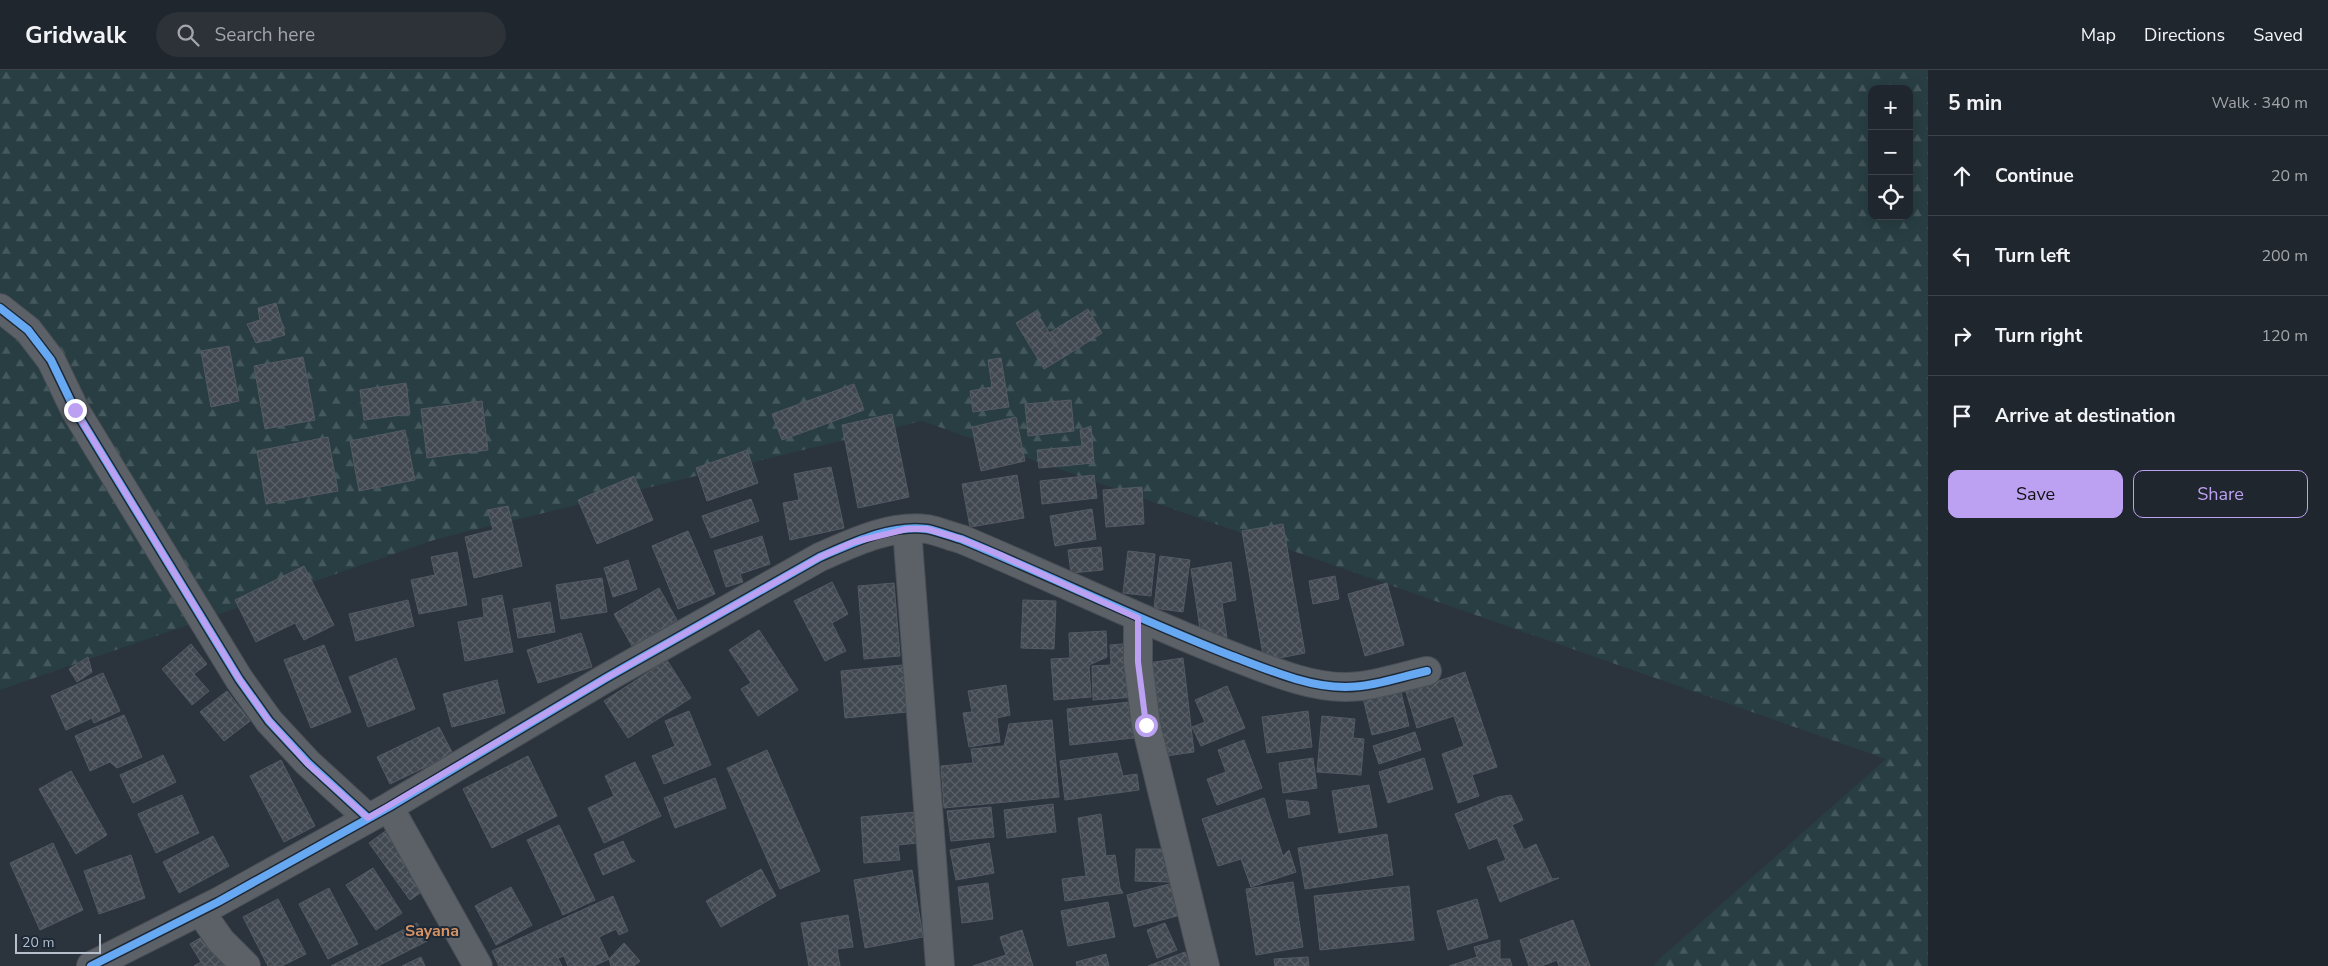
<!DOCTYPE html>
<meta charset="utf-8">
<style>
:root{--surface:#20262d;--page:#2d3239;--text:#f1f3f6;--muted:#a2a5aa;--line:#3d4349;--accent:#bca0f2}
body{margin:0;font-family:"Nunito Sans",sans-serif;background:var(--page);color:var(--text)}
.controls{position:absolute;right:15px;top:15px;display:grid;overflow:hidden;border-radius:10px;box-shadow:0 5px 20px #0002}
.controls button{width:45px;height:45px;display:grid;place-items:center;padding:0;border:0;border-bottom:1px solid var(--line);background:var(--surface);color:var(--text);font:25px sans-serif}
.scale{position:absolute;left:15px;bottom:12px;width:86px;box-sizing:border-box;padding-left:5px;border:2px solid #b6bfcb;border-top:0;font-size:14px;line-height:18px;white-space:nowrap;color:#b6bfcb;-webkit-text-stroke:4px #1e2937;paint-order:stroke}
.stop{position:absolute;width:15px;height:15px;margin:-11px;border:4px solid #bca0f2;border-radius:50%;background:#fff}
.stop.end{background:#bca0f2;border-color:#fff;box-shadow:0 1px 5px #0008}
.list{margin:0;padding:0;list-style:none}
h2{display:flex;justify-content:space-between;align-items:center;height:65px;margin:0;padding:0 20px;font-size:21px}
h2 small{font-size:16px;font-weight:400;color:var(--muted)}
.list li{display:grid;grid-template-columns:32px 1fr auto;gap:15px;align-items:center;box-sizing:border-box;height:80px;padding:0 20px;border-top:1px solid var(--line)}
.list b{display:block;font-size:19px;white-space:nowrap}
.list em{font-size:16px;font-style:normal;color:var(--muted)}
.actions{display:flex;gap:10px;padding:15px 20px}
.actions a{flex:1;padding:11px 0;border:1px solid var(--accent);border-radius:10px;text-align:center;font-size:18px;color:var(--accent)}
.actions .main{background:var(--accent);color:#111}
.icon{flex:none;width:28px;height:28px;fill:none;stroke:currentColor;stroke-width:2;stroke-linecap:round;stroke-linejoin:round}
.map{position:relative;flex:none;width:1928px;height:896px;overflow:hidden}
header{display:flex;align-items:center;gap:30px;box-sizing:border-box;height:70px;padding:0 25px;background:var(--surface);border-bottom:1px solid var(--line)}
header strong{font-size:24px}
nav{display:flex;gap:28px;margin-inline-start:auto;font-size:18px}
.search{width:350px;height:45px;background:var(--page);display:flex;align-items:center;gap:12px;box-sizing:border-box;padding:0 18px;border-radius:28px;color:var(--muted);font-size:19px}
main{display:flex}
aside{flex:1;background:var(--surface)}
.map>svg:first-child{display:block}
</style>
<header>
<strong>Gridwalk</strong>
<div class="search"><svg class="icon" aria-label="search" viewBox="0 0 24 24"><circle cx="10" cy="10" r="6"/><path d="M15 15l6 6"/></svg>Search here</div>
<nav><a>Map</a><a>Directions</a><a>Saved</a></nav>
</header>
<main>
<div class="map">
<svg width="1928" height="896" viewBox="0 0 1928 896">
<defs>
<pattern id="forest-firs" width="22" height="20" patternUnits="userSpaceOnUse" patternTransform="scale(1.25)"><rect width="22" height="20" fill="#283e42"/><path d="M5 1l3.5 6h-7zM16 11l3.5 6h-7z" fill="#45585c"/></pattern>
<pattern id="building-cross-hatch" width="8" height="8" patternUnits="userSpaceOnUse" patternTransform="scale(1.25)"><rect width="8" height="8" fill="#424850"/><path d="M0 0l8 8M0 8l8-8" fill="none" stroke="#5b6168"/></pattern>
</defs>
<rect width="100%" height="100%" fill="#2b333c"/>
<!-- forest -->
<path fill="url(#forest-firs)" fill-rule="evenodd" d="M0 0H1928V896H1654L1658 890 1886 689 922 351 437 469 0 620ZM1872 19H1909V146H1872Z"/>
<!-- building -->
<path fill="url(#building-cross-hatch)" stroke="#535a63" d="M276 233 285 265 256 273 247 254 260 250 258 238Z
M1088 239 1102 263 1064 287 1049 263Z
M1036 241 1064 287 1044 299 1016 253Z
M229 276 239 331 211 337 201 281Z
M303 287 315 350 265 359 254 296Z
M1001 288 1009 337 973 342 970 321 992 317 988 290Z
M406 313 410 344 364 350 360 320Z
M854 314 864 340 782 370 772 344Z
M1071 330 1074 361 1028 366 1025 334Z
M482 331 488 380 427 388 421 339Z
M892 344 909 427 858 438 842 355Z
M1016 347 1025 391 981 401 972 357Z
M1091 356 1094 393 1039 398 1037 380 1082 376 1080 360Z
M405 360 415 410 359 421 350 371Z
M328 367 338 421 266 434 257 381Z
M747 380 758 413 707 431 696 398Z
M831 397 844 458 790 470 783 433 799 430 794 404Z
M1017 405 1024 448 970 457 962 414Z
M1094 405 1097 428 1042 434 1040 411Z
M634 406 653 450 597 474 578 430Z
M1142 417 1144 454 1106 457 1103 420Z
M751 429 759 451 711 468 702 446Z
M508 436 522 496 474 508 465 467 493 460 488 440Z
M1092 439 1096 469 1055 476 1050 446Z
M1283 454 1305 583 1264 591 1242 461Z
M688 461 715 524 678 539 652 476Z
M762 466 770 494 740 504 743 512 726 517 714 481Z
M1101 477 1103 500 1071 503 1068 480Z
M1128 481 1155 484 1151 526 1123 523Z
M457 482 467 535 419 544 411 510 435 505 431 487Z
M1160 486 1190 490 1183 542 1154 538Z
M628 490 637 519 613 527 604 498Z
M1231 492 1236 530 1222 533 1227 568 1202 572 1191 499Z
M304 496 334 555 304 570 295 553 256 572 235 530Z
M1335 506 1339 529 1313 534 1309 511Z
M602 508 607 542 561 549 556 515Z
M832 512 848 544 832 553 846 581 825 591 794 531Z
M894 513 900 586 864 589 858 516Z
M1387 513 1404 575 1365 586 1348 524Z
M659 518 677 550 632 576 614 544Z
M502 525 513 582 465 591 458 552 484 547 482 529Z
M408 530 414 556 356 571 349 544Z
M1023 530 1056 531 1054 579 1021 578Z
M550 532 555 562 518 568 513 539Z
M759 560 798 620 758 646 741 619 751 613 729 580Z
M1106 561 1107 587 1089 595 1091 627 1054 630 1051 589 1070 588 1069 563Z
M581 563 592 597 538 613 527 580Z
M1134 573 1136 627 1093 630 1092 596 1111 595 1110 575Z
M191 574 207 594 194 604 209 621 192 635 162 599Z
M324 575 351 642 311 658 284 590Z
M88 587 92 602 77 612 69 599Z
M396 588 415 639 368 657 349 607Z
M1183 588 1194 682 1159 687 1148 593Z
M667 590 691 628 628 668 604 631Z
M903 595 907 642 845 648 841 601Z
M1465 602 1497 697 1472 705 1479 726 1458 733 1442 684 1464 676 1454 646 1417 658 1406 622Z
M103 603 120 641 94 653 92 648 66 660 51 626Z
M497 610 505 643 452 657 443 624Z
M1006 615 1010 645 997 648 1000 672 969 677 963 643 972 642 968 621Z
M1227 616 1245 658 1201 676 1192 657 1205 652 1195 630Z
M1400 618 1409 656 1372 665 1363 628Z
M227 621 250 651 224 671 200 642Z
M1138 631 1142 667 1070 675 1067 639Z
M689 641 711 695 664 714 652 686 675 676 665 651Z
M1308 641 1312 677 1267 683 1262 647Z
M124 645 142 687 117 698 110 692 90 701 75 666Z
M1322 646 1355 649 1353 668 1364 669 1361 705 1317 702Z
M1052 650 1059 727 944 738 941 696 973 693 971 679 1004 676 1009 654Z
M439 657 453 684 390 714 377 687Z
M1415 662 1421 680 1379 694 1373 676Z
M1244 670 1262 718 1217 735 1207 709 1226 702 1218 680Z
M767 680 820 801 780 819 727 698Z
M1117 683 1123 706 1137 704 1139 720 1065 730 1060 691Z
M163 685 176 712 133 733 120 705Z
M528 686 557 746 492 778 463 719Z
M1313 688 1317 718 1283 723 1279 693Z
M1424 688 1433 719 1388 733 1379 702Z
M281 690 315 756 284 772 250 706Z
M635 692 661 746 604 773 588 738 614 726 605 706Z
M71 701 107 765 76 784 39 719Z
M715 708 726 738 675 758 664 728Z
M1369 715 1377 757 1339 763 1332 721Z
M182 725 199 763 156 783 138 744Z
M1511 725 1523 750 1512 755 1524 780 1536 774 1552 809 1559 808 1500 832 1487 797 1506 790 1497 768 1469 779 1455 744 1498 727Z
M1264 728 1283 786 1289 780 1296 802 1251 817 1241 789 1218 796 1202 749Z
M1286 730 1308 732 1310 744 1289 748Z
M1053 734 1056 762 1007 768 1004 740Z
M991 737 994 767 951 771 947 741Z
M916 742 918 773 898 775 900 790 864 793 861 747Z
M1101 744 1106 786 1115 785 1120 818 1123 823 1065 831 1062 809 1086 806 1078 748Z
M559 755 595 830 563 845 527 770Z
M387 760 429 817 410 830 369 773Z
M1387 764 1393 805 1305 819 1298 778Z
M213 766 229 796 179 823 163 792Z
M623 771 631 788 635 791 603 805 594 784Z
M53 773 83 840 40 860 10 793Z
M989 773 994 803 956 810 950 780Z
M1136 779H1171L1169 812 1135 811Z
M131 785 145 828 99 844 84 801Z
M373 798 402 843 376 860 346 815Z
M761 799 776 826 721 857 706 831Z
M912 800 923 867 865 878 854 810Z
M1293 812 1303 877 1256 885 1246 819Z
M988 813 993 849 962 853 958 817Z
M1173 813 1181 845 1134 857 1127 825Z
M1409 816 1414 870 1320 880 1314 826Z
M511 817 532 855 496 875 475 836Z
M329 818 358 874 328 889 299 834Z
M613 826 628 861 619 865 616 859 599 867 609 889 594 896H568L564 886 558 888 562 896H499L492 881Z
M278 829 306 884 282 896H268L243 847Z
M1477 829 1488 868 1448 880 1437 841Z
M1108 832 1115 867 1068 876 1061 841Z
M848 845 853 877 837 879 840 896H809L801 853Z
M1573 850 1590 896H1559L1557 890 1542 896H1529L1520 870Z
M417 853 427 871 378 896H331Z
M1165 853 1177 880 1157 888 1147 860Z
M1022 860 1033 896H973L1006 885 1000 867Z
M212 861 232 896H194L201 892 190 874Z
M1500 870V889H1510L1512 896H1449L1477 887 1474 877Z
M624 873 640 891 634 896H611L609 889Z
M1185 882 1190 896H1148Z
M1106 884 1109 896H1077L1076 892Z
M421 887 425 896H402Z
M1308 887 1309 896H1275L1274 889Z"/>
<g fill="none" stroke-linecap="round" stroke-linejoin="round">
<defs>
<path id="minor" d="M0 238 28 260 51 290 75 340 239 609 269 651 308 693 368 748
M907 459 940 896
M1138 548V592L1146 655 1205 896
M389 737 478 896
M200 841 221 871 246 896
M91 896 218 832 389 737 606 608 820 487C852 473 891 454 927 459 938 461 950 466 961 469 1052 507 1140 550 1232 586 1267 599 1307 617 1345 617 1372 617 1400 607 1427 601"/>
</defs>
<!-- minor casing -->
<use href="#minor" stroke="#494f56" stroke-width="30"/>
<!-- minor -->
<use href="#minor" stroke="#5c6168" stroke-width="28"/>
<defs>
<path id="cycleway" d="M0 238 28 260 51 290 75 340 239 609 269 651 308 693 368 748
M91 896 218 832 389 737 606 608 820 487C852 473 891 454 927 459 938 461 950 466 961 469 1052 507 1140 550 1232 586 1267 599 1307 617 1345 617 1372 617 1400 607 1427 601"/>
</defs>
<!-- cycleway casing -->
<use href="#cycleway" stroke="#1e2937" stroke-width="11"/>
<!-- cycleway -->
<use href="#cycleway" stroke="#66a8f1" stroke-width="8"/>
</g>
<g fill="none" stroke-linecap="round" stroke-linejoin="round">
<!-- route -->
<path stroke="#bca0f2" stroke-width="6" d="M75 340 239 609 269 651 308 694 368 748 606 608 820 487 854 472 907 459H927L961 469 998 484 1138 548V592L1146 655"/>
</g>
<g text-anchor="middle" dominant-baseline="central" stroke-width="4" stroke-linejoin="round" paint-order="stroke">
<!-- quarter labels -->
<g font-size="16" font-weight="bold" fill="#d99463" stroke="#1e2937">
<text x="432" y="861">Sayana</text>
</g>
</g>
</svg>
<div class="controls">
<button>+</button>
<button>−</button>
<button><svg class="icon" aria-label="locate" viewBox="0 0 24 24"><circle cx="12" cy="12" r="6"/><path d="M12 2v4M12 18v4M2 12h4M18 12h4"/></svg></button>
</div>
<div class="scale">20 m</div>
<div class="stop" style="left:1146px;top:655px"></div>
<div class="stop end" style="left:75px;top:340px"></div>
</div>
<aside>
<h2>5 min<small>Walk · 340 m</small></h2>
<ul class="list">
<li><svg class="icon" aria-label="ahead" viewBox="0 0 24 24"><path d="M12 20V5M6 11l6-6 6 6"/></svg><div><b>Continue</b></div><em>20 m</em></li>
<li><svg class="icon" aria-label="left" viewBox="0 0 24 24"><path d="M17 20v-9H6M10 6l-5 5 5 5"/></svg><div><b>Turn left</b></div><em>200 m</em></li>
<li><svg class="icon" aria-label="right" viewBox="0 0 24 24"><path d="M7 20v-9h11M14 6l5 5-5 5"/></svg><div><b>Turn right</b></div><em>120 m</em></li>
<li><svg class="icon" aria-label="arrive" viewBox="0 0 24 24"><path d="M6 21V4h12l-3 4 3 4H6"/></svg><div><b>Arrive at destination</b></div></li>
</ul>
<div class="actions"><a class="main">Save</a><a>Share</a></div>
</aside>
</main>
